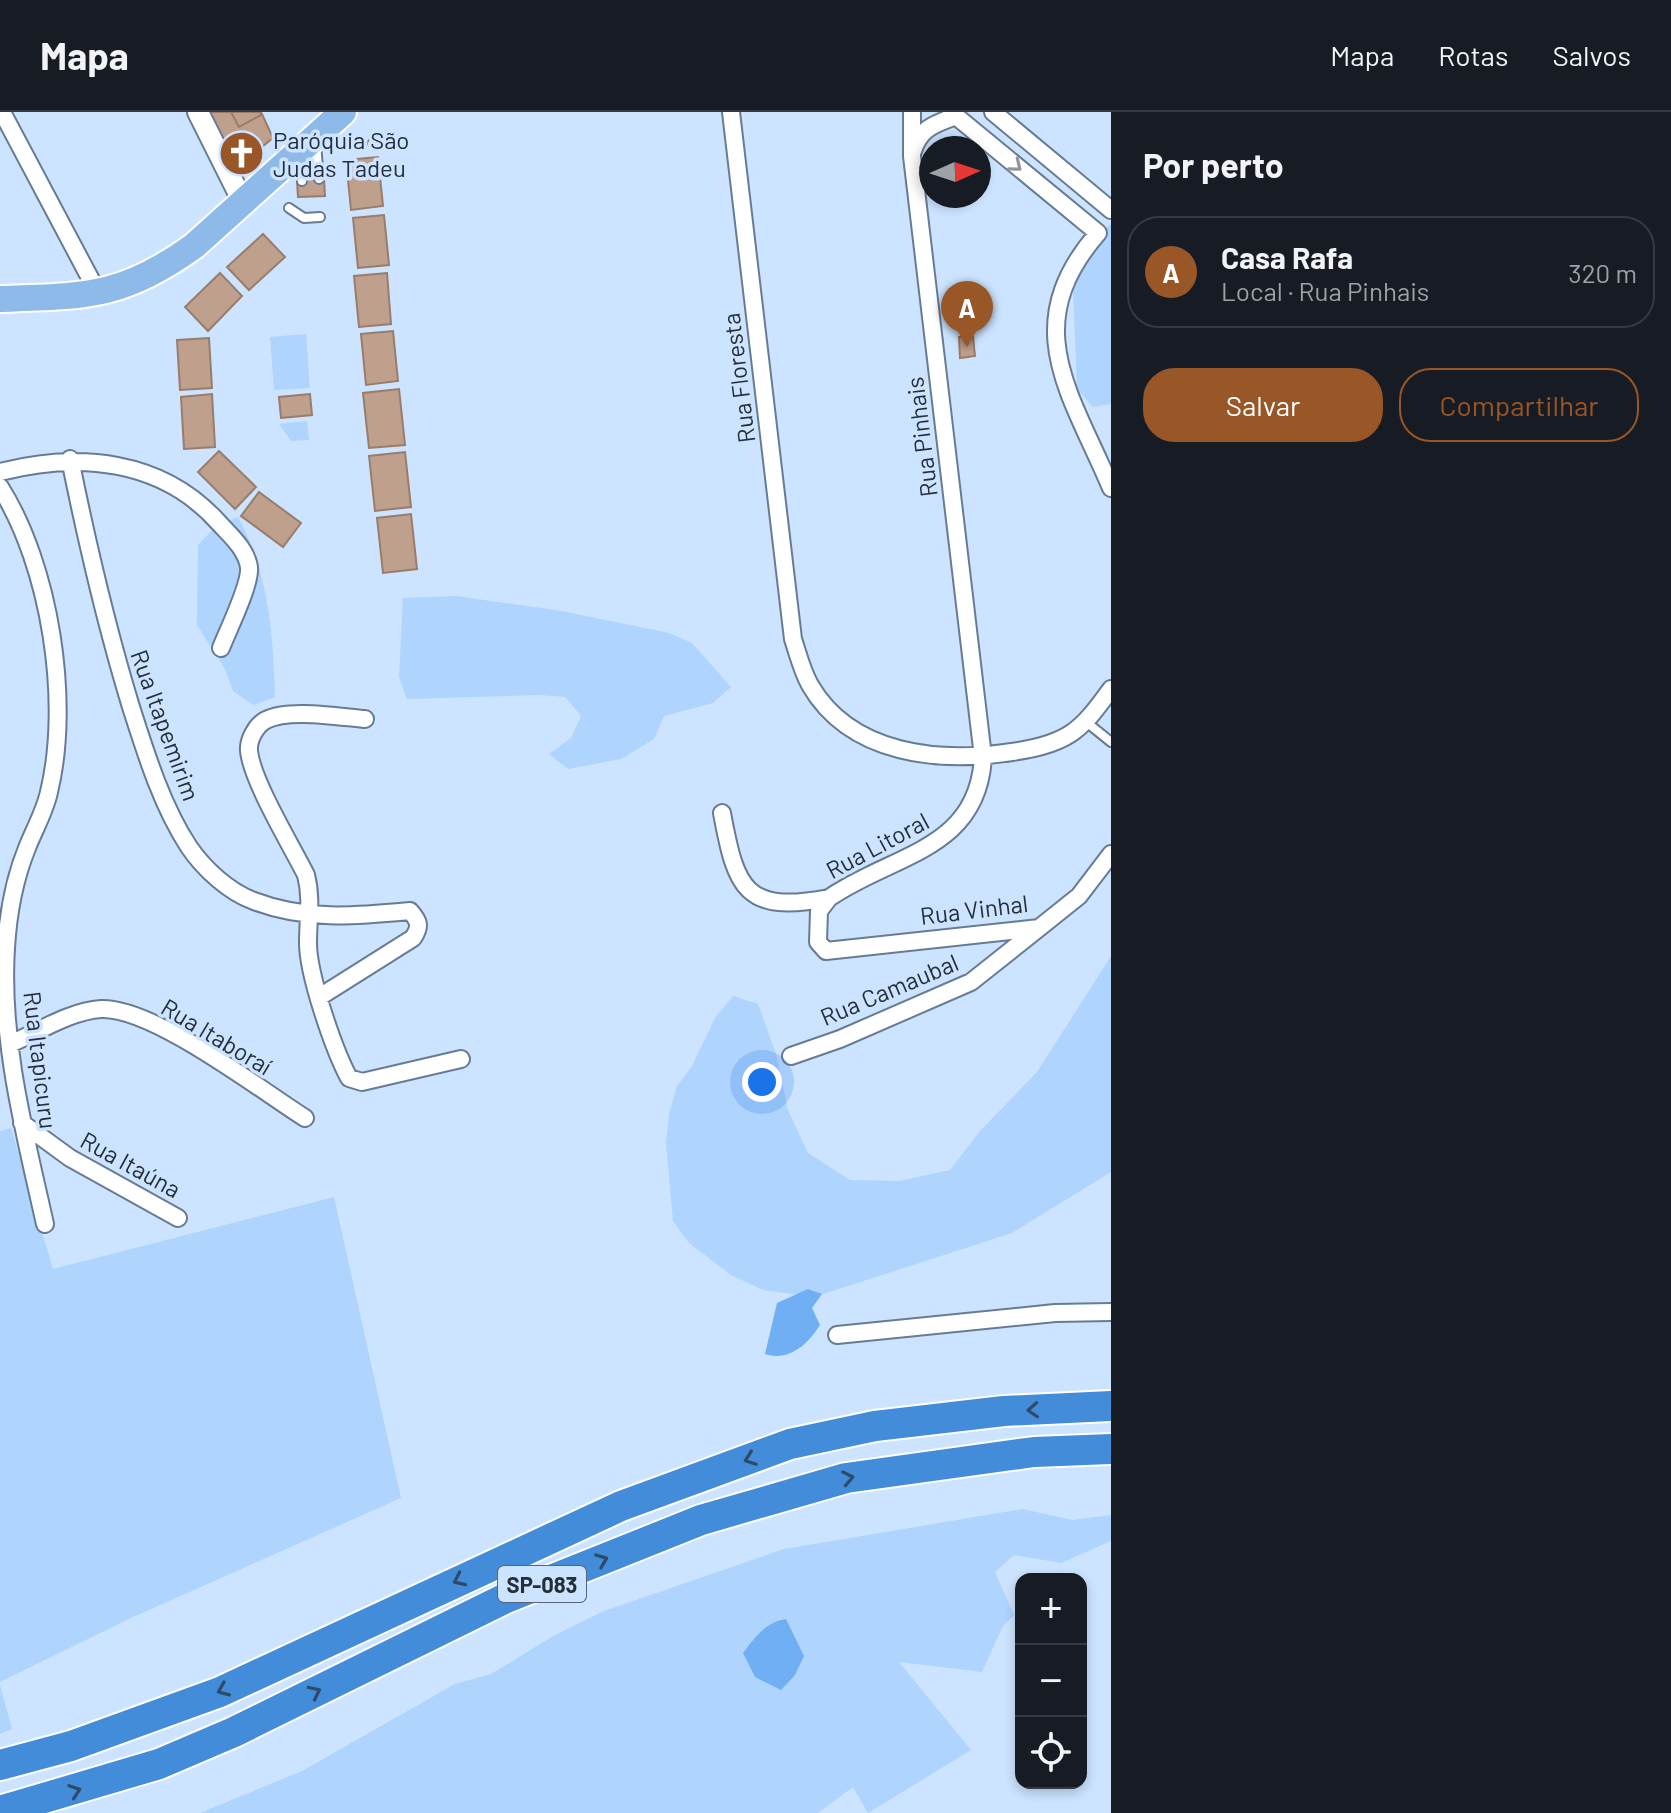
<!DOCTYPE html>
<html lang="pt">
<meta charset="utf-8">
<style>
:root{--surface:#171b24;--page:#20242c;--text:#f1f3f6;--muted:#9ea1a6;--line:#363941;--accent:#995626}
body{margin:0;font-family:Barlow,sans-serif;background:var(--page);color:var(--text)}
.controls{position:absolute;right:24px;bottom:24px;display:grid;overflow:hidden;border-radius:16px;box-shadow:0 4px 12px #0003}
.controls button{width:72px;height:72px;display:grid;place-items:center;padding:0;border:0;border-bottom:2px solid var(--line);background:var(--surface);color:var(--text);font:40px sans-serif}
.compass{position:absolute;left:919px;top:24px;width:72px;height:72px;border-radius:50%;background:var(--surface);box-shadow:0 4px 12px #0003;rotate:87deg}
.you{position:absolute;left:762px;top:970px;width:28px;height:28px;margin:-20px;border:6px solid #fff;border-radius:50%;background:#1a73e8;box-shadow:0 0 0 12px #1a73e833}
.badge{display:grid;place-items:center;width:52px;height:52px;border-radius:50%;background:var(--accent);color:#fff;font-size:26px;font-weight:700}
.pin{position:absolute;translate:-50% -66px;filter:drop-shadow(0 2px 4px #0008)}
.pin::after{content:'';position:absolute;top:42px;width:28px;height:24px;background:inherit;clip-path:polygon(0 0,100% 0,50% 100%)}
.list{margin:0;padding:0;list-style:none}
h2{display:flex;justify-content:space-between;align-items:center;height:104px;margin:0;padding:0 32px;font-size:34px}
h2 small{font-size:26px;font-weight:400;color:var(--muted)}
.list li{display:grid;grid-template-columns:52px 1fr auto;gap:24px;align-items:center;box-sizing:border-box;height:112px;margin:0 16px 16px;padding:0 16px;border:2px solid var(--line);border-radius:32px}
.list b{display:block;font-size:30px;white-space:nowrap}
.list p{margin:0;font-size:26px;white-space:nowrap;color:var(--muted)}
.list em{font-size:26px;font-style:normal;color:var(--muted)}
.actions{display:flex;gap:16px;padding:24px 32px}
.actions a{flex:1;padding:18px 0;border:2px solid var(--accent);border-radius:32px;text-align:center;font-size:28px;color:var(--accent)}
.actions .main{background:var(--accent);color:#fff}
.icon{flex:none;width:44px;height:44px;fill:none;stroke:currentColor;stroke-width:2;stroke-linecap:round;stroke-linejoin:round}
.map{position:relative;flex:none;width:1111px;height:1701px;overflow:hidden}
header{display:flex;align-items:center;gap:48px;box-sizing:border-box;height:112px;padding:0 40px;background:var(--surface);border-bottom:2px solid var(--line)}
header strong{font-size:38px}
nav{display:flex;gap:44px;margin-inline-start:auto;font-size:28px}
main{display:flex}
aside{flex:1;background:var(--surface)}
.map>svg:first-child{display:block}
</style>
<header>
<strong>Mapa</strong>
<nav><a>Mapa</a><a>Rotas</a><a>Salvos</a></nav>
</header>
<main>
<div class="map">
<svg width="1111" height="1701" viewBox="0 0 1111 1701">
<rect width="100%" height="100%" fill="#cce4ff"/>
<!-- green -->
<path fill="#afd4fd" d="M1111 112V292L1093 295 1077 277 1073 176 1093 128Z
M306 222 310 276 274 278 270 225Z
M307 309 309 328 291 329 279 312Z
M238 405C269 462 273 522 275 585L253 593 233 579 225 557 197 513 198 433 216 414Z
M456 484 562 499 669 521 692 531 731 575 713 591 664 604 654 627 621 647 568 657 549 642 571 626 581 604 565 585 539 583 407 587 399 565 403 486Z
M1111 844V1060L1012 1121 814 1185 763 1178 731 1163 689 1131 673 1109 666 1031 669 1002 677 974 692 954 715 906 733 884 758 892 776 942 788 998 808 1041 850 1068 900 1069 950 1058 980 1019 1037 960Z
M11 1016 53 1157 334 1085 401 1386 133 1505 0 1570V1019Z
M1023 1397 1072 1408 1111 1403V1429L1061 1451 1014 1443 995 1460 1014 1503 1003 1514 982 1560 899 1550 971 1638 868 1701 853 1675 818 1701H200L302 1659 455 1572 491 1562 555 1523 604 1499 784 1437Z
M0 1573 12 1617 0 1622Z"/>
<!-- water -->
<path fill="#70aff3" d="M808 1177 822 1182 812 1196 820 1213C808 1232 789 1250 765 1242L777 1191Z
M786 1507 804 1544 795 1563 781 1578 755 1565 743 1541C755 1525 766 1510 786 1507Z"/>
<!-- building -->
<path fill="#bea08d" stroke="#997c6a" stroke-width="2" d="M209 0H261L273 26 236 56Z
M231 0H260L261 3 239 15Z
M368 31a5 5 0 1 1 10 0a5 5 0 1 1-10 0Z
M378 45 383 94 351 98 346 48Z
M315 60V67H324L325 84 298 85 297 69H306V61Z
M384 103 389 153 358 156 353 106Z
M263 122 285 145 249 178 227 155Z
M220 161 242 184 208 219 185 195Z
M387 161 391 212 359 215 354 164Z
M393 219 398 269 366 273 361 222Z
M959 225H973L975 244 960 246Z
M209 226 212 276 180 278 177 228Z
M399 277 405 333 369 336 363 281Z
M212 282 215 335 184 337 181 285Z
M310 282 312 303 281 306 279 285Z
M219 339 256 375 235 397 198 360Z
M405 340 411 395 375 399 369 344Z
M259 380 301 411 283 435 241 404Z
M411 402 417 457 383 461 377 406Z"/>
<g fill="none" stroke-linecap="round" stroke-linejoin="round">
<defs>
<path id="service" d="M316 32 319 67
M301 46 302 69
M289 96 304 106 320 105
M1085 609 1111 630"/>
<path id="minor" d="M2 0 99 183
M731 0 793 527C798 542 802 559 810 573 851 644 941 651 1012 640 1031 637 1053 633 1070 622 1087 611 1099 593 1111 577
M912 0V44L983 645C978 739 892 742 829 786L819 799 818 830 826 839 1039 816 1079 784 1111 742
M951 0 1098 121
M993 0 1111 98
M913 39C920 16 935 12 956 4
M1098 121C1017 214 1071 281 1111 376
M70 347C87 431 106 513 131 595 146 642 162 694 189 735 204 757 229 780 254 789 306 809 356 804 410 799 419 809 421 814 413 826L321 884
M0 360C79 340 162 347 219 411 231 424 246 437 249 455 251 472 228 518 221 536
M0 375C50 454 71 589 49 680 45 699 34 718 27 736 14 768 8 802 6 836 0 929 25 1022 45 1112
M365 607C340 605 288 596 266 608 256 613 248 628 249 639 252 669 291 733 306 763 312 786 308 807 308 831 308 863 334 938 349 966L362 970 461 947
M722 701C736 777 745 802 829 786
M10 932C38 920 70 899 101 897 153 895 259 977 305 1006
M791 944 840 927 971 870 1039 816
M22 1011 70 1046 178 1106
M837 1223 1055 1201 1111 1200"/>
<path id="tertiary" d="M198 0 243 90"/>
<path id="primary" d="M0 187C86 184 122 186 194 134L343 0"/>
<path id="motorway" d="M0 1653 71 1634 220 1580 621 1394 790 1332 875 1314 1004 1299 1111 1294
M0 1699 159 1652 234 1620 506 1486 701 1408 846 1366 1034 1340 1111 1337"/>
</defs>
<!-- service casing -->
<use href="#service" stroke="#677c94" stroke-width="12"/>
<!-- minor casing -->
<use href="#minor" stroke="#677c94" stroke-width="20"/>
<!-- tertiary casing -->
<use href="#tertiary" stroke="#677c94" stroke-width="24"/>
<!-- primary casing -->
<use href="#primary" stroke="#fff" stroke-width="30"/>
<!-- motorway casing -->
<use href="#motorway" stroke="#fff" stroke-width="34"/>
<!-- service -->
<use href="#service" stroke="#fff" stroke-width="8"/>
<!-- minor -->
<use href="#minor" stroke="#fff" stroke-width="16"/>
<!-- tertiary -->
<use href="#tertiary" stroke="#fff" stroke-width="20"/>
<!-- primary -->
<use href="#primary" stroke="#8ebae9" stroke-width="26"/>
<!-- motorway -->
<use href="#motorway" stroke="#428cda" stroke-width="30"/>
</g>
<!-- one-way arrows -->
<defs><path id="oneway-chevron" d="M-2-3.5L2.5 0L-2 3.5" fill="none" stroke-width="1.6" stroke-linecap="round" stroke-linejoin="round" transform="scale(2)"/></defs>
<use stroke="#92969c" href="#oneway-chevron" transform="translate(1016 54) rotate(39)"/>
<g stroke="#2e4a69">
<use href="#oneway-chevron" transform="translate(1033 1298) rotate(177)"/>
<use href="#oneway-chevron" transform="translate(750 1347) rotate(160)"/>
<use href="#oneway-chevron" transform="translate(848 1366) rotate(-11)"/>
<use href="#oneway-chevron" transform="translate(602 1448) rotate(-22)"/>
<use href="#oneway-chevron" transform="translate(459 1468) rotate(155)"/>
<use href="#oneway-chevron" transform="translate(223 1578) rotate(157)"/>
<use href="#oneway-chevron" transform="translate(315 1580) rotate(-26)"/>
<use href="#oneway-chevron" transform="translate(75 1679) rotate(-19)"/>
</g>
<!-- icons -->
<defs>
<symbol id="church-disc" viewBox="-11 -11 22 22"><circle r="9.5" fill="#995626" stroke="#cce4ff"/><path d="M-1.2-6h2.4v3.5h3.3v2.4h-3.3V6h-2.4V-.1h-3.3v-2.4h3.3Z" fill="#fff"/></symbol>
</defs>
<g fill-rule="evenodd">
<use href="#church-disc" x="216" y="16" width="51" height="51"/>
</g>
<g text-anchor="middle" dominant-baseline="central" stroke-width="7" stroke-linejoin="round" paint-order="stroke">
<!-- shield labels -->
<rect fill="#cce4ff" stroke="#576574" stroke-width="2" x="498" y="1454" width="88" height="36" rx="6"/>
<g font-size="22" font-weight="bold" fill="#252e39">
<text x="542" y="1472">SP-083</text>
</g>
<!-- poi labels -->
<g font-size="24" fill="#252e39" stroke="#cce4ff" text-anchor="start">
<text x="273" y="27">Paróquia São<tspan x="273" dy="28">Judas Tadeu</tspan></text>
</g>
<!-- street labels -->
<g font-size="24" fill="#252e39" stroke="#cce4ff">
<text transform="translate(738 266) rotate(-97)">Rua Floresta</text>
<text transform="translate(921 325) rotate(-97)">Rua Pinhais</text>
<text transform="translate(166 613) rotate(70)">Rua Itapemirim</text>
<text transform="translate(877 733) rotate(-28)">Rua Litoral</text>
<text transform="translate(974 797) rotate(-7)">Rua Vinhal</text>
<text transform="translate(889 877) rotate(-23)">Rua Camaubal</text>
<text transform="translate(217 924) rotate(31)">Rua Itaboraí</text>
<text transform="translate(41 948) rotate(83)">Rua Itapicuru</text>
<text transform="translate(131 1052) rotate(29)">Rua Itaúna</text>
</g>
</g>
</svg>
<div class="controls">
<button>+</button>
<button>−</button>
<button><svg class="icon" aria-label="locate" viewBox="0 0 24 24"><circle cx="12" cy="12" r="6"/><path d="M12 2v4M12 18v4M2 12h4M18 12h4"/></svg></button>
</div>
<svg class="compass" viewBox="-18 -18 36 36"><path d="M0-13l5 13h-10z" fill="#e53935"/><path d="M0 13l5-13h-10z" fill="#9ea1a6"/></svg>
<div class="you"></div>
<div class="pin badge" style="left:967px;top:235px">A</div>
</div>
<aside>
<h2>Por perto<small></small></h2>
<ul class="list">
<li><span class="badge">A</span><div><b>Casa Rafa</b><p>Local · Rua Pinhais</p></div><em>320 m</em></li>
</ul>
<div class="actions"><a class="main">Salvar</a><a>Compartilhar</a></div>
</aside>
</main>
